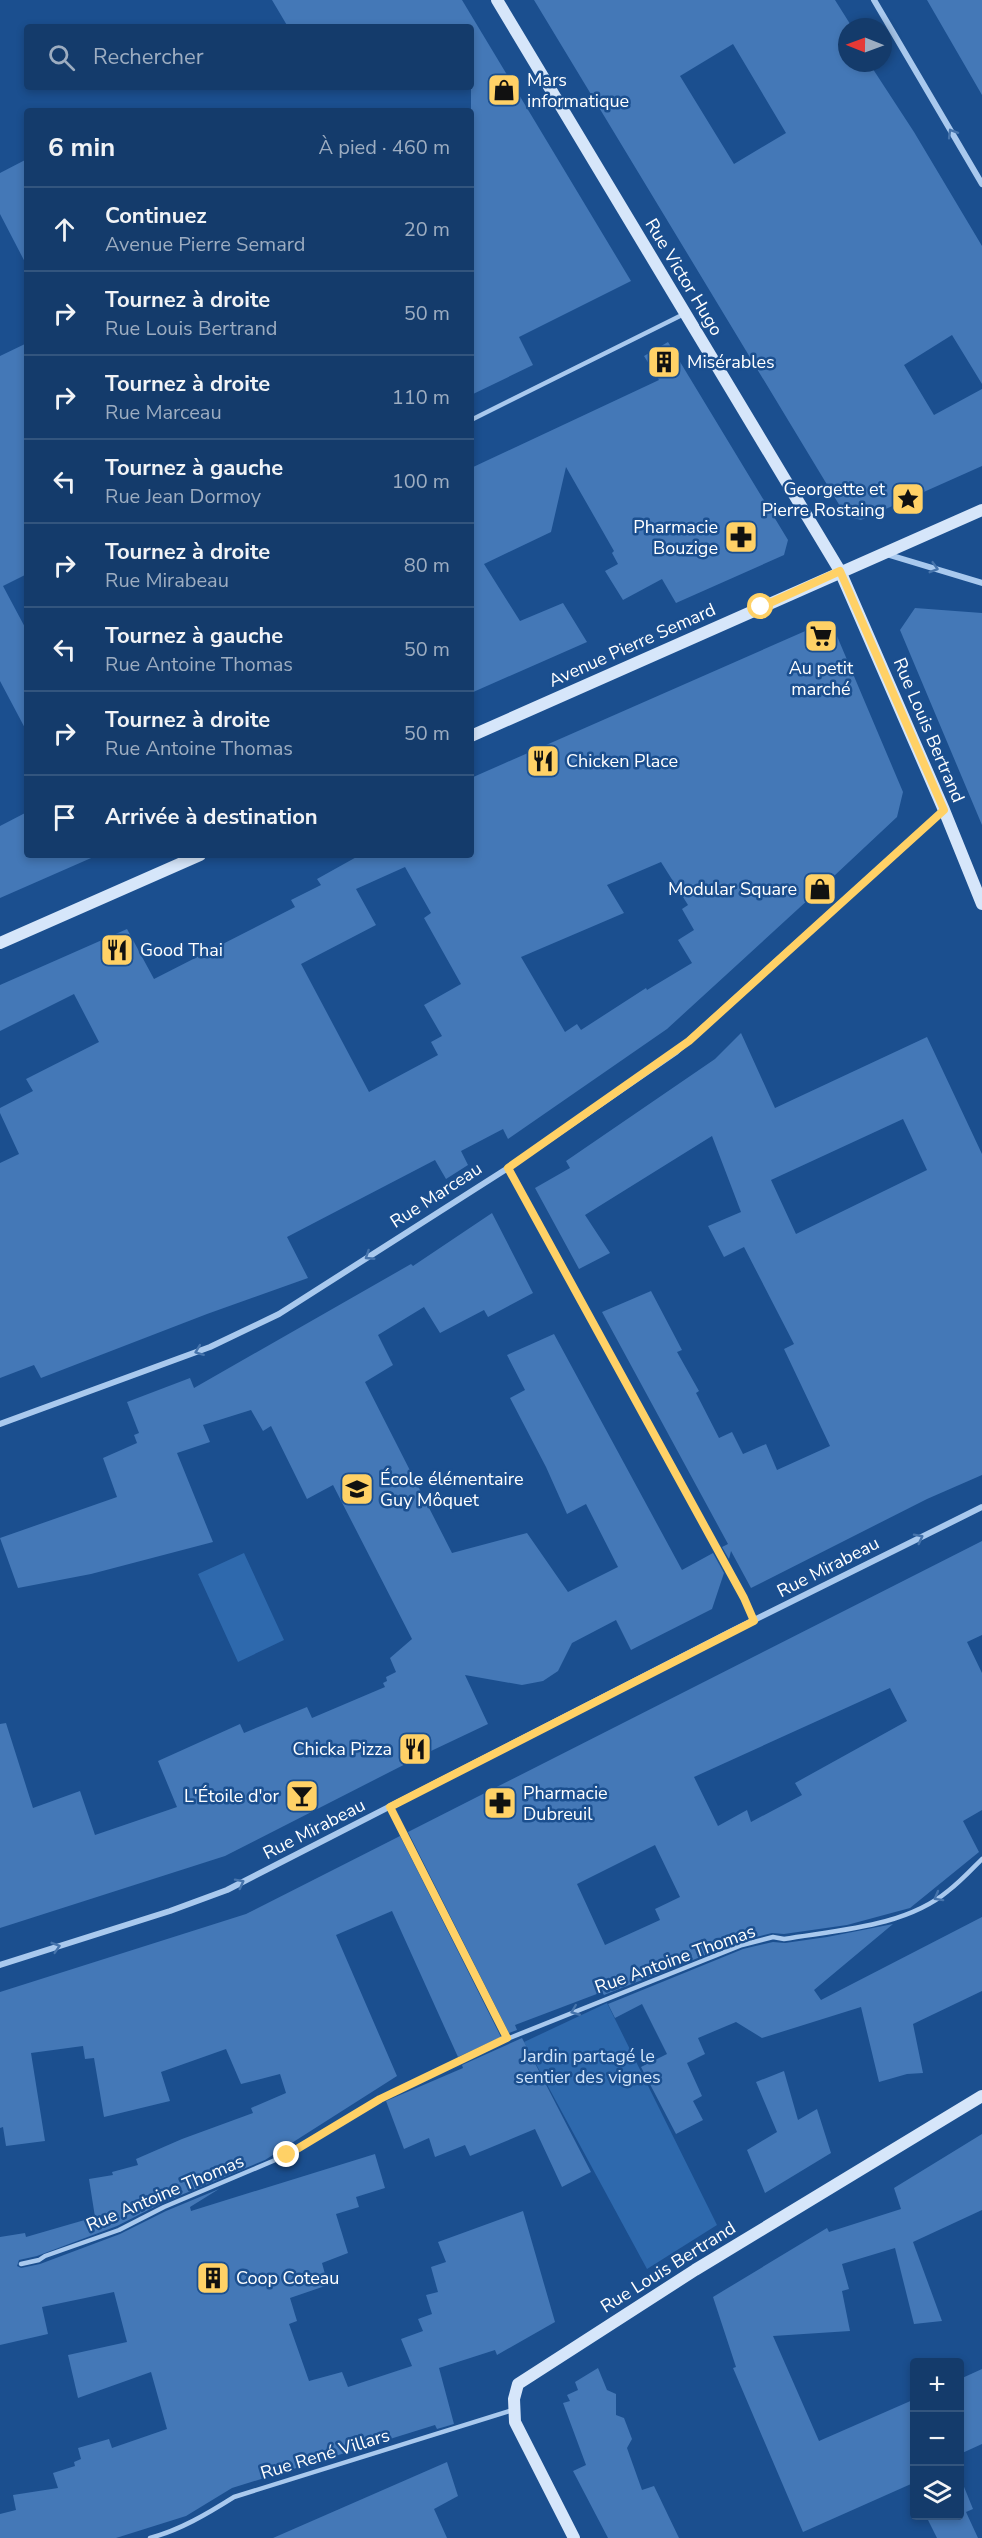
<!DOCTYPE html>
<html lang="fr">
<meta charset="utf-8">
<style>
:root{--surface:#143b6b;--page:#1d4271;--text:#f1f3f6;--muted:#9dadc1;--line:#33557e}
body{margin:0;font-family:"Nunito Sans",sans-serif;background:var(--page);color:var(--text)}
.controls{position:absolute;right:18px;bottom:18px;display:grid;overflow:hidden;border-radius:6px;box-shadow:0 3px 9px #0003}
.controls button{width:54px;height:54px;display:grid;place-items:center;padding:0;border:0;border-bottom:2px solid var(--line);background:var(--surface);color:var(--text);font:30px sans-serif}
.compass{position:absolute;left:838px;top:18px;width:54px;height:54px;border-radius:50%;background:var(--surface);box-shadow:0 3px 9px #0003;rotate:271deg}
.stop{position:absolute;width:18px;height:18px;margin:-14px;border:4px solid #ffd166;border-radius:50%;background:#fff}
.stop.end{background:#ffd166;border-color:#fff;box-shadow:0 2px 6px #0008}
.list{margin:0;padding:0;list-style:none}
h2{display:flex;justify-content:space-between;align-items:center;height:78px;margin:0;padding:0 24px;font-size:26px}
h2 small{font-size:20px;font-weight:400;color:var(--muted)}
.list li{display:grid;grid-template-columns:39px 1fr auto;gap:18px;align-items:center;box-sizing:border-box;height:84px;padding:0 24px;border-top:2px solid var(--line)}
.list b{display:block;font-size:22px;white-space:nowrap}
.list p{margin:0;font-size:20px;white-space:nowrap;color:var(--muted)}
.list em{font-size:20px;font-style:normal;color:var(--muted)}
.icon{flex:none;width:33px;height:33px;fill:none;stroke:currentColor;stroke-width:2;stroke-linecap:round;stroke-linejoin:round}
.map{position:relative;flex:none;width:982px;height:2538px;overflow:hidden}
.search{position:absolute;background:var(--surface);box-shadow:0 3px 9px #0003;left:24px;top:24px;width:450px;height:66px;display:flex;align-items:center;gap:15px;box-sizing:border-box;padding:0 21px;border-radius:6px;color:var(--muted);font-size:22px}
.panel{position:absolute;background:var(--surface);box-shadow:0 3px 9px #0003;left:24px;top:108px;width:450px;height:750px;border-radius:6px}
.map>svg:first-child{display:block}
</style>
<div class="map">
<svg width="982" height="2538" viewBox="0 0 982 2538">
<rect width="100%" height="100%" fill="#1b4f8f"/>
<!-- green -->
<path fill="#2e69ad" d="M244 1553 284 1640 238 1662 198 1574Z
M607 2003 717 2225 647 2269 524 2042Z"/>
<!-- building -->
<path fill="#4478b7" fill-rule="evenodd" d="M272 0H462L631 281 519 337 533 365 471 395V27H288Z
M534 0H835L852 27H846L847 63H869L914 132 982 246V384L952 335 904 365 934 415 982 389V466L861 520 846 516ZM733 44 786 133 734 164 680 76Z
M927 0H982V95Z
M27 159V266L0 214V173Z
M668 342 788 540 784 555 676 603 662 579 623 600 605 571 618 564 612 553 614 551 566 467 551 532 484 564 520 621 563 603 587 642 471 693V468L659 380 644 356Z
M27 343V574L3 586 27 631V732L0 681V356Z
M915 608 982 613V825L900 630Z
M819 625 834 629 903 792 897 817 834 876 667 1029 508 1139 503 1129 461 1151 468 1165 446 1179 435 1160 287 1237 308 1278 207 1314 41 1378 34 1365 0 1378V1163L19 1154 0 1113V1108L33 1091 26 1079 99 1042 74 994 0 1031V985L127 929 154 979 295 907 291 900 321 885 317 879 360 855H471V778ZM661 862 688 905 682 909 694 930 678 940 692 963 647 990 646 988 581 1030 577 1024 565 1032 521 957 624 913 607 885ZM405 867 431 913 424 918 461 984 424 1005 442 1036 431 1042 438 1055 369 1092 301 964 376 925 356 889Z
M27 812V855H98L0 898V826Z
M741 1033 775 1108 927 1037 982 1154V1475L927 1499 751 1588 731 1551 729 1559 722 1547 728 1544 602 1312 651 1291 682 1350 677 1352 699 1391 696 1393 719 1438 732 1432 743 1454 766 1444 777 1470 830 1446 784 1349 794 1344 744 1247 724 1257 708 1226 741 1212 712 1136 585 1215 610 1253 579 1269 535 1188 570 1168 566 1161 715 1059ZM903 1119 927 1170 796 1234 771 1180Z
M492 1213 533 1293 488 1317 484 1310 440 1333 424 1307 378 1335 393 1365 365 1382 452 1553 527 1533 568 1592 618 1567 586 1504 567 1514 546 1467 510 1398 525 1390 507 1355 554 1334 682 1570 713 1553 724 1573 712 1609 631 1650 616 1620 572 1643 558 1671 543 1681 522 1685 465 1675 488 1724 431 1751 225 1856 0 1928V1724L6 1723 33 1808 80 1791 95 1835 177 1807 158 1761 240 1724 244 1733 307 1707 312 1718 385 1687 383 1683 387 1681 386 1677 396 1672 390 1658 412 1639 333 1485 307 1499 271 1426 263 1431 251 1410 203 1425 210 1442 177 1453 213 1542 91 1574 18 1588 0 1538 117 1497 103 1458 137 1443 134 1435 139 1433 127 1402 190 1378 194 1388 411 1264 413 1266Z
M982 1541V1635L967 1642 982 1673V1810L963 1821 979 1852 910 1908 847 1925 784 1934 772 1933 741 1941 604 1995 602 1992 515 2025 517 2030 509 2033 408 1832ZM890 1688 907 1721 795 1783 802 1795 751 1822 747 1810 718 1826 694 1777ZM655 1845 680 1897 655 1909 660 1920 605 1945 577 1884Z
M400 1836 501 2037 458 2057 392 1911 336 1935 397 2076 265 2160 162 2203 117 2226 37 2256 19 2260 17 2266 21 2268 40 2264 120 2234 166 2211 219 2189 190 2207 191 2211 375 2154 385 2188 356 2197 359 2207 336 2214 348 2253 322 2263 328 2285 290 2298 297 2321 289 2324 309 2381 342 2372 348 2387 412 2366 401 2339 423 2331 418 2319 432 2314 426 2295 438 2292 431 2267 446 2262 438 2242 523 2211 555 2322 497 2355 495 2350 439 2368 454 2424 437 2429 435 2425 232 2488 186 2516 116 2538H0V2514L16 2510 13 2495 58 2488 53 2473 75 2466 74 2462 81 2459 78 2448 109 2439 112 2448 167 2429 151 2372 78 2398 68 2355 127 2342 114 2292 42 2307 48 2334 0 2345V2237L25 2233 26 2237 95 2217 89 2179 113 2175 112 2172 138 2165 136 2159 182 2139 253 2113 251 2108 286 2093 280 2074 241 2084 226 2049 161 2072 170 2101 104 2117 94 2058 85 2059 83 2046 31 2053 45 2141 6 2146 3 2127 0 2128V1992L246 1914Z
M982 1917V1991L913 2024 923 2073 907 2074 879 2082 861 2007 762 2038 736 2022 698 2038 705 2054 687 2063 702 2096 693 2101 703 2120 676 2134 641 2067 667 2054 642 2004 615 2018 608 2004 743 1949 773 1942 785 1943 827 1937 893 1924 814 1990 821 2000Z
M522 2038 591 2172 562 2187 535 2129 470 2156 465 2145 435 2157 429 2138 404 2149 386 2101 463 2068 462 2065Z
M784 2071 798 2120 817 2109 831 2153 765 2193 747 2150 777 2132 756 2082Z
M982 2134V2210L913 2242 942 2321 914 2324 895 2248 842 2264 849 2289 842 2291 850 2331 773 2336 819 2441 915 2399V2491L911 2484 803 2532 733 2368 736 2367 713 2297 827 2228 829 2232 901 2209 894 2188Z
M598 2368 607 2390 616 2394V2415L624 2418 632 2439 627 2448 642 2490 654 2486 679 2538H608L573 2471 586 2465 563 2403 570 2401 567 2395 578 2390 575 2382Z
M982 2369V2444L960 2454V2379Z
M447 2462 458 2496 434 2509 447 2538H273Z
M960 2477 973 2509 966 2512 978 2538H937L926 2516H960Z"/>
<g fill="none" stroke-linecap="round" stroke-linejoin="round">
<!-- lane -->
<path stroke="#a9c9ee" stroke-width="4.5" d="M471 420 684 314
M390 1807 507 2039
M21 2264 39 2260 45 2256 119 2230 164 2207 287 2155 380 2099 507 2039 742 1945 773 1937 784 1939C837 1930 905 1927 948 1891 960 1882 971 1870 982 1859
M150 2538C180 2530 207 2514 234 2497L513 2410"/>
<!-- street -->
<path stroke="#a9c9ee" stroke-width="6" d="M874 0 982 184
M886 554 982 583
M508 1168 744 1598 754 1621
M0 1424 210 1347 279 1314 508 1168 676 1052 944 810
M0 1965 170 1911 227 1890 732 1631 982 1507"/>
<!-- secondary -->
<path stroke="#d6e6fa" stroke-width="12" d="M497 0 840 571 944 810 982 904
M471 736 982 510
M0 943 200 855
M574 2538 515 2422 514 2399 518 2384 695 2270 982 2096"/>
</g>
<!-- one-way arrows -->
<defs><path id="oneway-chevron" d="M-2-3.5L2.5 0L-2 3.5" fill="none" stroke-width="1.6" stroke-linecap="round" stroke-linejoin="round" transform="scale(1.5)"/></defs>
<g stroke="#4674ac">
<use href="#oneway-chevron" transform="translate(952 133) rotate(-121)"/>
<use href="#oneway-chevron" transform="translate(934 568) rotate(16)"/>
<use href="#oneway-chevron" transform="translate(369 1256) rotate(147)"/>
<use href="#oneway-chevron" transform="translate(199 1351) rotate(159)"/>
<use href="#oneway-chevron" transform="translate(919 1538) rotate(-27)"/>
<use href="#oneway-chevron" transform="translate(240 1883) rotate(-27)"/>
<use href="#oneway-chevron" transform="translate(938 1897) rotate(151)"/>
<use href="#oneway-chevron" transform="translate(56 1947) rotate(-17)"/>
<use href="#oneway-chevron" transform="translate(575 2011) rotate(158)"/>
</g>
<g fill="none" stroke-linecap="round" stroke-linejoin="round">
<!-- route -->
<path stroke="#ffd166" stroke-width="8" d="M287 2155 380 2099 507 2038 390 1807 754 1621 744 1598 508 1168 689 1041 944 810 840 571 761 607"/>
</g>
<!-- icons -->
<defs>
<symbol id="shop-square" viewBox="-11 -11 22 22"><rect x="-9" y="-9" width="18" height="18" rx="4" fill="#ffd166" stroke="#1b4f8f"/><path d="M-5-2.5h2.3a2.7 3.5 0 0 1 5.4 0H5L5.5 6h-11ZM-1.5-2.5h3a1.5 2.3 0 0 0-3 0Z" fill="#111"/></symbol>
<symbol id="building-square" viewBox="-11 -11 22 22"><rect x="-9" y="-9" width="18" height="18" rx="4" fill="#ffd166" stroke="#1b4f8f"/><path d="M-4-6H4V6H1V3H-1V6H-4ZM-2.5-4.3h1.7v1.8h-1.7ZM.8-4.3h1.7v1.8H.8ZM-2.5-1h1.7V.8h-1.7ZM.8-1h1.7V.8H.8Z" fill="#111"/></symbol>
<symbol id="sight-square" viewBox="-11 -11 22 22"><rect x="-9" y="-9" width="18" height="18" rx="4" fill="#ffd166" stroke="#1b4f8f"/><path d="M0-6L1.8-2.2L6-1.7L2.9 1.2L3.7 5.4L0 3.3L-3.7 5.4L-2.9 1.2L-6-1.7L-1.8-2.2Z" fill="#111"/></symbol>
<symbol id="pharmacy-square" viewBox="-11 -11 22 22"><rect x="-9" y="-9" width="18" height="18" rx="4" fill="#ffd166" stroke="#1b4f8f"/><path d="M-2-6h4v4h4v4h-4v4h-4v-4h-4v-4h4Z" fill="#111"/></symbol>
<symbol id="supermarket-square" viewBox="-11 -11 22 22"><rect x="-9" y="-9" width="18" height="18" rx="4" fill="#ffd166" stroke="#1b4f8f"/><path d="M-6-5.5h2.5l.6 2H6L4.5 2H-2.5L-4.4-4H-6ZM-1.5 3.2a1.3 1.3 0 1 0 .1 0ZM3 3.2a1.3 1.3 0 1 0 .1 0Z" fill="#111"/></symbol>
<symbol id="restaurant-square" viewBox="-11 -11 22 22"><rect x="-9" y="-9" width="18" height="18" rx="4" fill="#ffd166" stroke="#1b4f8f"/><path d="M-5-6h1v4h1v-4h1v4h1v-4h1v5L-1.5 .5V6h-2V.5L-5-1ZM5-6V6H3V1.5H1.5Q1.5-4 5-6Z" fill="#111"/></symbol>
<symbol id="school-square" viewBox="-11 -11 22 22"><rect x="-9" y="-9" width="18" height="18" rx="4" fill="#ffd166" stroke="#1b4f8f"/><path d="M0-5L7-2L0 1L-7-2ZM-4 1L0 2.5L4 1V4Q0 6-4 4Z" fill="#111"/></symbol>
<symbol id="bar-square" viewBox="-11 -11 22 22"><rect x="-9" y="-9" width="18" height="18" rx="4" fill="#ffd166" stroke="#1b4f8f"/><path d="M-6-5H6L.8 .8V4.5H3.5V6h-7V4.5H-.8V.8Z" fill="#111"/></symbol>
</defs>
<g fill-rule="evenodd">
<use href="#shop-square" x="485" y="71" width="38" height="38"/>
<use href="#building-square" x="645" y="343" width="38" height="38"/>
<use href="#sight-square" x="889" y="480" width="38" height="38"/>
<use href="#pharmacy-square" x="722" y="518" width="38" height="38"/>
<use href="#supermarket-square" x="802" y="617" width="38" height="38"/>
<use href="#restaurant-square" x="524" y="742" width="38" height="38"/>
<use href="#shop-square" x="801" y="870" width="38" height="38"/>
<use href="#restaurant-square" x="98" y="931" width="38" height="38"/>
<use href="#school-square" x="338" y="1470" width="38" height="38"/>
<use href="#restaurant-square" x="396" y="1730" width="38" height="38"/>
<use href="#bar-square" x="283" y="1777" width="38" height="38"/>
<use href="#pharmacy-square" x="481" y="1784" width="38" height="38"/>
<use href="#building-square" x="194" y="2259" width="38" height="38"/>
</g>
<g text-anchor="middle" dominant-baseline="central" stroke-width="5" stroke-linejoin="round" paint-order="stroke">
<!-- poi labels -->
<g font-size="18" fill="#fff" stroke="#1b4f8f" text-anchor="start">
<text x="527" y="80">Mars<tspan x="527" dy="21">informatique</tspan></text>
<text x="687" y="362">Misérables</text>
<text x="885" y="489" text-anchor="end">Georgette et<tspan x="885" dy="21">Pierre Rostaing</tspan></text>
<text x="718" y="527" text-anchor="end">Pharmacie<tspan x="718" dy="21">Bouzige</tspan></text>
<text x="821" y="668" text-anchor="middle">Au petit<tspan x="821" dy="21">marché</tspan></text>
<text x="566" y="761">Chicken Place</text>
<text x="797" y="889" text-anchor="end">Modular Square</text>
<text x="140" y="950">Good Thai</text>
<text x="380" y="1479">École élémentaire<tspan x="380" dy="21">Guy Môquet</tspan></text>
<text x="392" y="1749" text-anchor="end">Chicka Pizza</text>
<text x="523" y="1793">Pharmacie<tspan x="523" dy="21">Dubreuil</tspan></text>
<text x="279" y="1796" text-anchor="end">L'Étoile d'or</text>
<text x="236" y="2278">Coop Coteau</text>
</g>
<!-- street labels -->
<g font-size="18" fill="#fff" stroke="#1b4f8f">
<text transform="translate(684 277) rotate(59)">Rue Victor Hugo</text>
<text transform="translate(632 645) rotate(-24)">Avenue Pierre Semard</text>
<text transform="translate(929 730) rotate(67)">Rue Louis Bertrand</text>
<text transform="translate(436 1195) rotate(-33)">Rue Marceau</text>
<text transform="translate(828 1567) rotate(-27)">Rue Mirabeau</text>
<text transform="translate(314 1829) rotate(-27)">Rue Mirabeau</text>
<text transform="translate(675 1959) rotate(-20)">Rue Antoine Thomas</text>
<text transform="translate(165 2193) rotate(-23)">Rue Antoine Thomas</text>
<text transform="translate(668 2267) rotate(-32)">Rue Louis Bertrand</text>
<text transform="translate(325 2454) rotate(-17)">Rue René Villars</text>
</g>
<!-- park labels -->
<g font-size="18" fill="#cfe3fa" stroke="#1b4f8f">
<text x="588" y="2056">Jardin partagé le<tspan x="588" dy="21">sentier des vignes</tspan></text>
</g>
</g>
</svg>
<div class="controls">
<button>+</button>
<button>−</button>
<button><svg class="icon" aria-label="layers" viewBox="0 0 24 24"><path d="M12 4l9 5-9 5-9-5zM3 14l9 5 9-5"/></svg></button>
</div>
<svg class="compass" viewBox="-18 -18 36 36"><path d="M0-13l5 13h-10z" fill="#e53935"/><path d="M0 13l5-13h-10z" fill="#9dadc1"/></svg>
<div class="stop" style="left:761px;top:607px"></div>
<div class="stop end" style="left:287px;top:2155px"></div>
<div class="search"><svg class="icon" aria-label="search" viewBox="0 0 24 24"><circle cx="10" cy="10" r="6"/><path d="M15 15l6 6"/></svg>Rechercher</div>
<section class="panel">
<h2>6 min<small>À pied · 460 m</small></h2>
<ul class="list">
<li><svg class="icon" aria-label="ahead" viewBox="0 0 24 24"><path d="M12 20V5M6 11l6-6 6 6"/></svg><div><b>Continuez</b><p>Avenue Pierre Semard</p></div><em>20 m</em></li>
<li><svg class="icon" aria-label="right" viewBox="0 0 24 24"><path d="M7 20v-9h11M14 6l5 5-5 5"/></svg><div><b>Tournez à droite</b><p>Rue Louis Bertrand</p></div><em>50 m</em></li>
<li><svg class="icon" aria-label="right" viewBox="0 0 24 24"><path d="M7 20v-9h11M14 6l5 5-5 5"/></svg><div><b>Tournez à droite</b><p>Rue Marceau</p></div><em>110 m</em></li>
<li><svg class="icon" aria-label="left" viewBox="0 0 24 24"><path d="M17 20v-9H6M10 6l-5 5 5 5"/></svg><div><b>Tournez à gauche</b><p>Rue Jean Dormoy</p></div><em>100 m</em></li>
<li><svg class="icon" aria-label="right" viewBox="0 0 24 24"><path d="M7 20v-9h11M14 6l5 5-5 5"/></svg><div><b>Tournez à droite</b><p>Rue Mirabeau</p></div><em>80 m</em></li>
<li><svg class="icon" aria-label="left" viewBox="0 0 24 24"><path d="M17 20v-9H6M10 6l-5 5 5 5"/></svg><div><b>Tournez à gauche</b><p>Rue Antoine Thomas</p></div><em>50 m</em></li>
<li><svg class="icon" aria-label="right" viewBox="0 0 24 24"><path d="M7 20v-9h11M14 6l5 5-5 5"/></svg><div><b>Tournez à droite</b><p>Rue Antoine Thomas</p></div><em>50 m</em></li>
<li><svg class="icon" aria-label="arrive" viewBox="0 0 24 24"><path d="M6 21V4h12l-3 4 3 4H6"/></svg><div><b>Arrivée à destination</b></div></li>
</ul>
</section>
</div>
